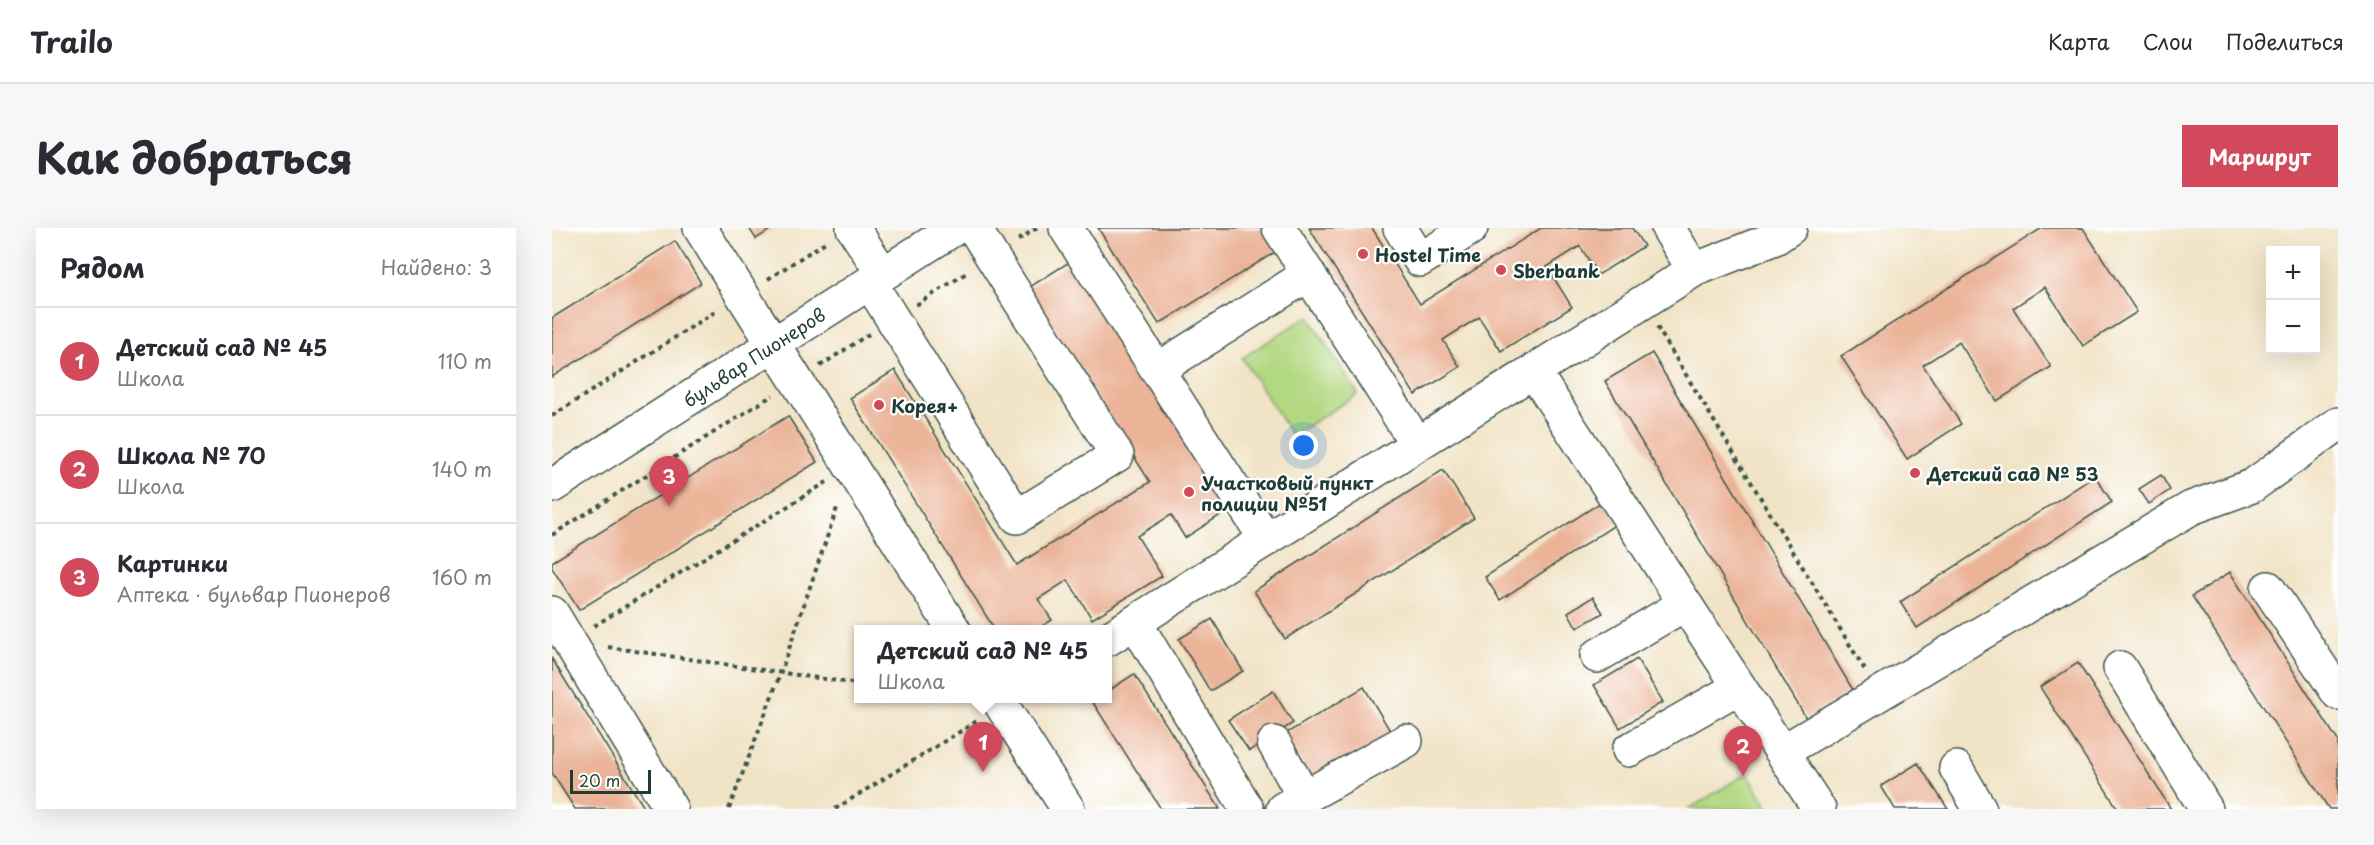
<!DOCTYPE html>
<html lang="ru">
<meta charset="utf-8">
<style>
:root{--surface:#fff;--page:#f7f7f7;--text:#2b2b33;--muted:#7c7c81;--line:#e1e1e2;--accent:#d1495b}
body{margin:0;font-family:"Playpen Sans",sans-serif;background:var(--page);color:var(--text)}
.controls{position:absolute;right:18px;top:18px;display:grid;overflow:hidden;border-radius:0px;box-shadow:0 6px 24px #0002}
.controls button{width:54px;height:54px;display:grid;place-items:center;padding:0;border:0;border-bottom:2px solid var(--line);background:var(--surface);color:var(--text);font:30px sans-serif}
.scale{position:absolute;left:18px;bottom:15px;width:81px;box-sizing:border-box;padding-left:6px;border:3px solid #1f3d34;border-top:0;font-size:16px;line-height:21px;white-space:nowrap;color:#1f3d34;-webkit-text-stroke:4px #fff;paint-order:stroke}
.you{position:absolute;left:752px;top:218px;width:21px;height:21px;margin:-15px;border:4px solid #fff;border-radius:50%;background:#1a73e8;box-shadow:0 0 0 9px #1a73e833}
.badge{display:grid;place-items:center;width:39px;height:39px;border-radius:50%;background:var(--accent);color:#fff;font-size:20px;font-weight:700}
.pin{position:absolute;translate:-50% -50px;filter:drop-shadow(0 2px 3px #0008)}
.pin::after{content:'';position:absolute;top:32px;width:21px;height:18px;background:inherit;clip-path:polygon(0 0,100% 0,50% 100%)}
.popup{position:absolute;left:302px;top:397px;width:258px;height:78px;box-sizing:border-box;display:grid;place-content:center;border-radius:0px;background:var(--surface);filter:drop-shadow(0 2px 4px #0005);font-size:20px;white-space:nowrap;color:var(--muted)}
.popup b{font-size:22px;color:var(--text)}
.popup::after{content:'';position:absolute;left:50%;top:100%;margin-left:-12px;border:12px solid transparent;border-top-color:var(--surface)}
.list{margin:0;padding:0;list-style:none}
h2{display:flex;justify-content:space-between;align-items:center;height:78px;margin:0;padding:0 24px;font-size:26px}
h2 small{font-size:20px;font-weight:400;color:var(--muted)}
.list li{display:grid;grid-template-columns:39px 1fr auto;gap:18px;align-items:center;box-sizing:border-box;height:108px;padding:0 24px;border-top:2px solid var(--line)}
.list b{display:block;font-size:22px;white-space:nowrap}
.list p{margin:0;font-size:20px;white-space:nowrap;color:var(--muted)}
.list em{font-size:20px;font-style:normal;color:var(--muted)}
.map{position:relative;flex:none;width:1786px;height:581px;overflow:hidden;border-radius:0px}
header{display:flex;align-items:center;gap:36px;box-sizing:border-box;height:84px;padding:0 30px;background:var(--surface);border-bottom:2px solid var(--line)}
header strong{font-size:28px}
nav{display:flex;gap:33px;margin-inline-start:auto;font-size:21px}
.intro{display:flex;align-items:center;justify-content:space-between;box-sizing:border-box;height:144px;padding:0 36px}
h1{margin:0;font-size:42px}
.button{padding:15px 27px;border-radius:0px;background:var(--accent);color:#fff;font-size:21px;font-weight:700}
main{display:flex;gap:36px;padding:0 36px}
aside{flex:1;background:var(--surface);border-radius:0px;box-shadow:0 6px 24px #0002}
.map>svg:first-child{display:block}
</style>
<header>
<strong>Trailo</strong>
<nav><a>Карта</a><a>Слои</a><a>Поделиться</a></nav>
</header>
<div class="intro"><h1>Как добраться</h1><a class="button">Маршрут</a></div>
<main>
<aside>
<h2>Рядом<small>Найдено: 3</small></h2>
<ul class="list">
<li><span class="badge">1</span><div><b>Детский сад № 45</b><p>Школа</p></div><em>110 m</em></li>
<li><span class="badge">2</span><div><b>Школа № 70</b><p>Школа</p></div><em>140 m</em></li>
<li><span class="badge">3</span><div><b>Картинки</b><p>Аптека · бульвар Пионеров</p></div><em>160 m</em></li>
</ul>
</aside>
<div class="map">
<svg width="1786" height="581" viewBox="0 0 1786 581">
<rect width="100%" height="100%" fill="#fff"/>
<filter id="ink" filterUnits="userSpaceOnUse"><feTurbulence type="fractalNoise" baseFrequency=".0167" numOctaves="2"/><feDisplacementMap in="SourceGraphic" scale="12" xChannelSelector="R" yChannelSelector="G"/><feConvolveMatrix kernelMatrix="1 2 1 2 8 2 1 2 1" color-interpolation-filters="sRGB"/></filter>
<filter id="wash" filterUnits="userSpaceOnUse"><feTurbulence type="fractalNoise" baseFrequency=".008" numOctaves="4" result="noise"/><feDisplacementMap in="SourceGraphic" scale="24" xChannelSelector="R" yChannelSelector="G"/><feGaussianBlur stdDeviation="1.35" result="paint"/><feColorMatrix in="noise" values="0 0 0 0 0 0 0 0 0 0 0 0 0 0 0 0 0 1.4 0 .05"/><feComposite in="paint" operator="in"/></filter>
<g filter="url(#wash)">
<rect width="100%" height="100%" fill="#f1e3c6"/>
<!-- green -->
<path fill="#b2d881" stroke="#688a5a" stroke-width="1.5" d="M756 88 806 166 740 208 690 130Z
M1195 545 1217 581H1137Z"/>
<g id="blocks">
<!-- building -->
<path fill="#ebb397" d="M197 0H221L204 11Z
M546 0H715L728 21 607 96Z
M757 0H820L868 76 989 0H1080L1092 18 1046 47 1028 18 995 39 1020 79 949 123 927 89 891 112 908 139 863 167Z
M1490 0H1531L1585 84 1531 118 1493 59 1461 80 1499 139 1445 173 1407 114 1371 137 1409 196 1355 231 1289 128Z
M123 13 149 55 0 149V90Z
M522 31 678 281 633 310 619 287 585 308 610 348 540 391 516 352 486 371 500 392 484 402H443L298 170 343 142 465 337 598 254 476 60Z
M1100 125 1301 462 1254 490 1053 153Z
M236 188 265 234 27 382 0 340V334Z
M891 242 922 290 733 411 702 363Z
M1609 247 1618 262 1597 276 1587 261Z
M1543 248 1560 274 1365 400 1348 374Z
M1057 269 1072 291 948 372 933 349Z
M1678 344 1786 513V581H1777L1640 368Z
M1041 369 1051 385 1025 400 1016 384Z
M660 391 691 443 658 463 627 411Z
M0 431 93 581H23L0 545Z
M1085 431 1111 474 1068 500 1042 457Z
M1526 435 1619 581H1566L1488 459Z
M582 446 668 581H609L540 473 556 470V463Z
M812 459 840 506 761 554 733 506Z
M721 463 741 495 697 523 676 492Z
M1366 535 1396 581H1343L1329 558Z"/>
</g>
</g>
<g filter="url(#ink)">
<use href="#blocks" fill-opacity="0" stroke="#3e564a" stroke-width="1.5"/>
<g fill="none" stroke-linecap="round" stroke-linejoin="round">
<defs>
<path id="minor" d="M148 0 402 402
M301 0 331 46
M514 0 713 310
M727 0 865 216
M848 0 868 32 919 0
M1116 0 1142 42
M318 55 465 289 565 227 422 0
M605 142 757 46
M982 144 1267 581
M0 258 403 0
M1716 360 1786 465
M0 385 119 581
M583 394 695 581
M556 411 1142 42 1223 10 1238 0
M1045 428 1133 376
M1568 440 1654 581
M445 470 516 581
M722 515 752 569
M1077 522 1187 459
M1230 524 1639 280 1700 258 1786 196
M1404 540 1428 581
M731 581 854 513"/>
</defs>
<!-- minor casing -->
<use href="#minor" stroke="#3e564a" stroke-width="36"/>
<!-- path -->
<path stroke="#3e564a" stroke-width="4" stroke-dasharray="4.5 4.5" stroke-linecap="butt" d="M466 12 485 0
M216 51 275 13
M364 77 416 44
M1105 99 1313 442
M268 138 317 106
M0 188 166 82
M0 307 221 167
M42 398 275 254
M56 419 306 456
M403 470 416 472
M177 581 229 444 286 277
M283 581 425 493"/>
<!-- minor -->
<use href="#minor" stroke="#fff" stroke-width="33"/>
</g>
</g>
<!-- markers -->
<g fill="#d1495b" stroke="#fff" stroke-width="2">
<circle cx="811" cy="26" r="6"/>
<circle cx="949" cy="42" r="6"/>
<circle cx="327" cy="177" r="6"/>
<circle cx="1363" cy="245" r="6"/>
<circle cx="637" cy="264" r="6"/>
</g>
<g text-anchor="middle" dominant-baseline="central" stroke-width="4.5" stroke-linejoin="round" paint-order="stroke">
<!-- poi labels -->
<g font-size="18" font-weight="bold" fill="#1f3d34" stroke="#fff" text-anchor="start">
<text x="823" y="26">Hostel Time</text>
<text x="961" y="42">Sberbank</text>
<text x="339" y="177">Корея+</text>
<text x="1375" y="245">Детский сад № 53</text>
<text x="649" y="254">Участковый пункт<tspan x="649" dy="21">полиции №51</tspan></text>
</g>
<!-- street labels -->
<g font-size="18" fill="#1f3d34" stroke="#fff">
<text transform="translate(202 129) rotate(-33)">бульвар Пионеров</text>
</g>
</g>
</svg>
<div class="controls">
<button>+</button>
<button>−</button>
</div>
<div class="scale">20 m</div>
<div class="you"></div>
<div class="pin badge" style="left:431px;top:544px">1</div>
<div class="popup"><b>Детский сад № 45</b>Школа</div>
<div class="pin badge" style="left:1191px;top:548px">2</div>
<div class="pin badge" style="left:117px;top:278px">3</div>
</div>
</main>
